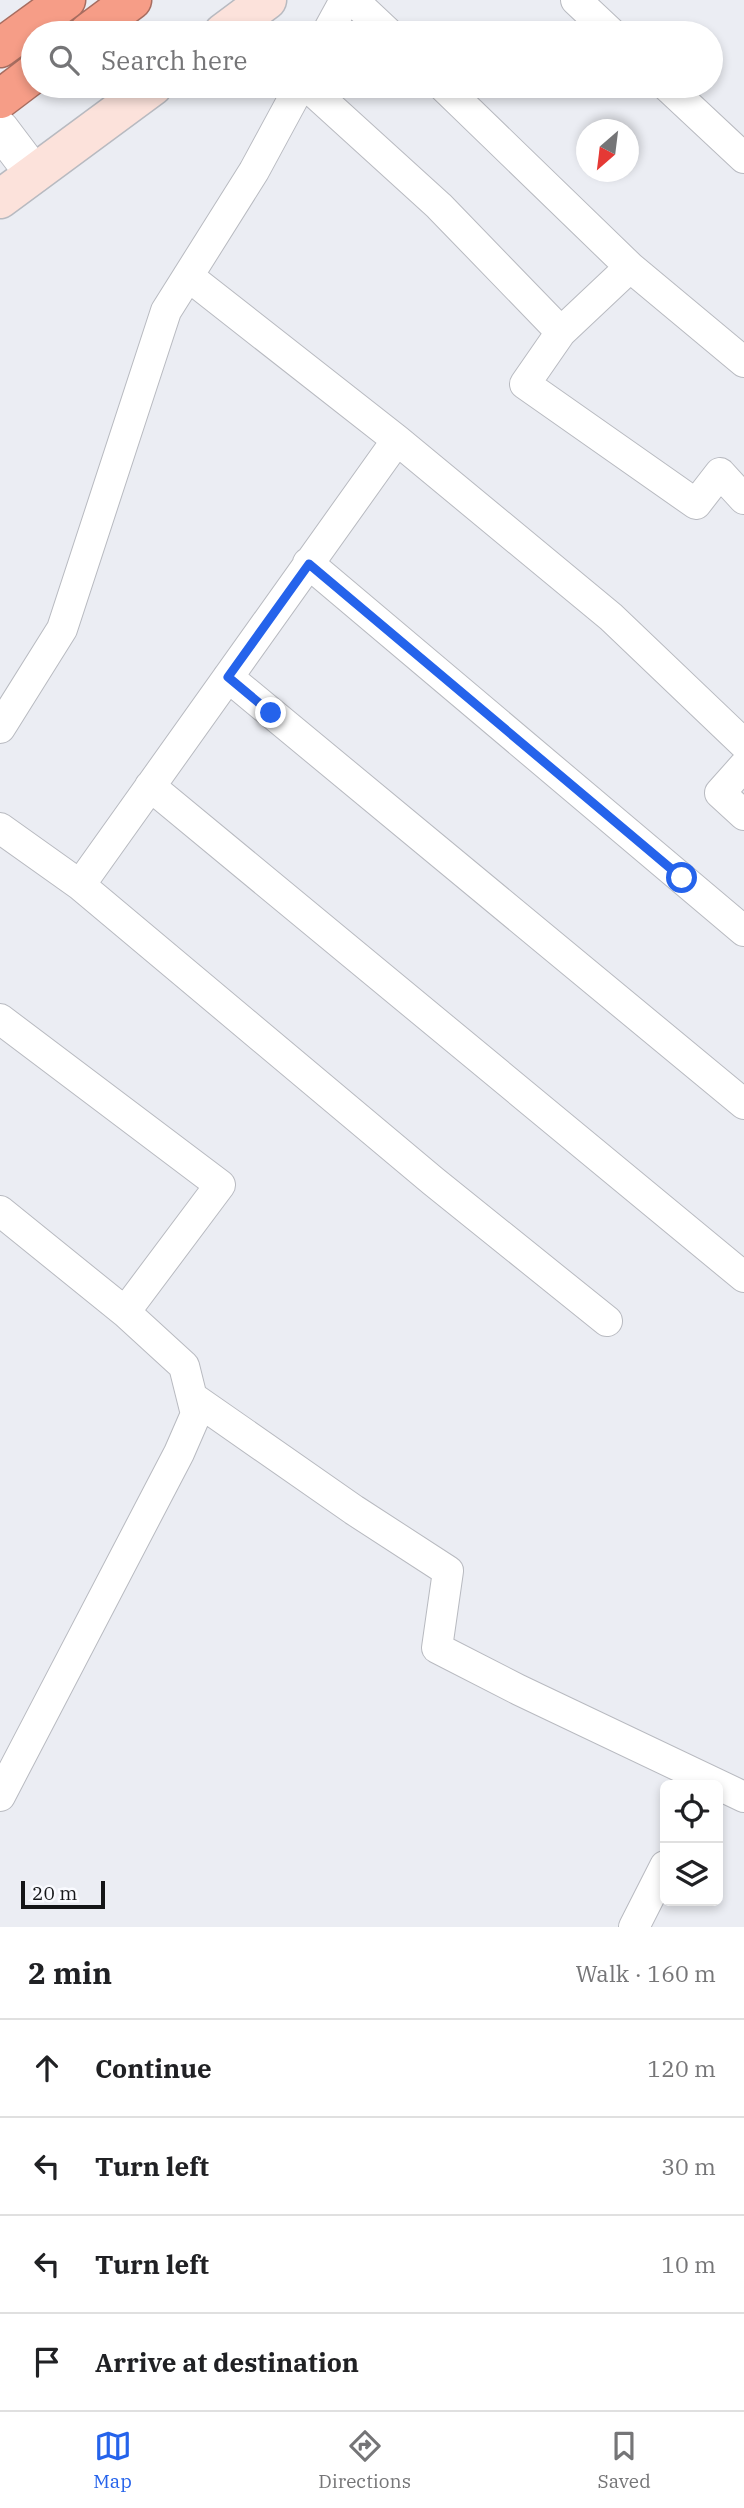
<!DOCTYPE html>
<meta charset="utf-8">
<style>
:root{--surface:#fff;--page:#f2f2f2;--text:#202124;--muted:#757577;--line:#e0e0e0;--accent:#2563eb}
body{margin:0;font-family:"IBM Plex Serif",serif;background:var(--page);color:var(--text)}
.controls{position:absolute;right:21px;bottom:21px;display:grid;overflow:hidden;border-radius:10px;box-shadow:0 4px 10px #0003}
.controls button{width:63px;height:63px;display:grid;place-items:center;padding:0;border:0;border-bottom:2px solid var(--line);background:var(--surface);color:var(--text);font:35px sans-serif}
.compass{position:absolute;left:576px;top:119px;width:63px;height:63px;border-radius:50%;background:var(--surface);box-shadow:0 4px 10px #0003;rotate:208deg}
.scale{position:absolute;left:21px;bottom:18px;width:84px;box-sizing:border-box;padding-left:7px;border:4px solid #141517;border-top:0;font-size:19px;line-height:24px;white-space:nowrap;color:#141517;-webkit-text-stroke:5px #f9fafe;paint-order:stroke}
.stop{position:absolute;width:21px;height:21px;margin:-16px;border:5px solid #2563eb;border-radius:50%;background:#fff}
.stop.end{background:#2563eb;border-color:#fff;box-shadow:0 2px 7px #0008}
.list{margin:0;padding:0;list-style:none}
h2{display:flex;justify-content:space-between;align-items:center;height:91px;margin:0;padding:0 28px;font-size:30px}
h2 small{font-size:23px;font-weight:400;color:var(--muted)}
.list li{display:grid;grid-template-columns:46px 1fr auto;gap:21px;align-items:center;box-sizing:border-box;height:98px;padding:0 28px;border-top:2px solid var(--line)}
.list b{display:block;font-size:26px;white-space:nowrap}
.list em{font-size:23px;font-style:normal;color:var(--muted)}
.icon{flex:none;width:38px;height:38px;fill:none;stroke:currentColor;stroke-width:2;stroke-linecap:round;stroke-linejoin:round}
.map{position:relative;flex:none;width:744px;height:1927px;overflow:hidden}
.search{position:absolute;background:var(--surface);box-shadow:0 4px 10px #0003;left:21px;right:21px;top:21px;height:77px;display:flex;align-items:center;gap:18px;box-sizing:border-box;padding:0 24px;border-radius:38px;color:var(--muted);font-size:26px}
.sheet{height:483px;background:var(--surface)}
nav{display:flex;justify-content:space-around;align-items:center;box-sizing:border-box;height:98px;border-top:2px solid var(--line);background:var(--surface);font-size:19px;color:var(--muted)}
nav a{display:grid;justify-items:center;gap:4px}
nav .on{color:var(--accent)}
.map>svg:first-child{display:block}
</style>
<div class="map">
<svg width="744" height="1927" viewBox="0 0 744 1927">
<rect width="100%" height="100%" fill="#ebedf3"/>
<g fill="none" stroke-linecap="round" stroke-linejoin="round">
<defs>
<path id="minor" d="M353 0 388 33
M576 0 611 33
M327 33 345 0
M307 86 439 206 561 332 630 267 744 362
M443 86 630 267
M667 86 744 158
M561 332 525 384 696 504 720 473 744 499
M397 440 611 617 744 744
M308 563 744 931
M228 677 744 1104
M0 728 62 629 166 311 254 171 300 86
M744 766 720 793 744 815
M150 786 744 1277
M0 828 80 885 433 1181 607 1321
M80 885 397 440 188 276
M0 1019 220 1185 125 1312
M0 1211 125 1312 184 1366 196 1414 179 1453 0 1796
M192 1397 354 1510 448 1571 437 1648 519 1690 744 1797
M634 1927 665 1866"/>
<path id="tertiary" d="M0 129 34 174"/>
<path id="secondary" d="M223 33 267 0
M0 199 153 86"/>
<path id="motorway" d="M88 33 132 0
M0 48 66 0
M0 99 33 74"/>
</defs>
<!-- minor casing -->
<use href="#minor" stroke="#b8bac0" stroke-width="32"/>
<!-- tertiary casing -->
<use href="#tertiary" stroke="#b8bac0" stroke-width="39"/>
<!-- secondary casing -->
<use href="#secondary" stroke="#b8bac0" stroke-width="41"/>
<!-- motorway casing -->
<use href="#motorway" stroke="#a76d60" stroke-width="41"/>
<!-- minor -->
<use href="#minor" stroke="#fff" stroke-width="30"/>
<!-- tertiary -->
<use href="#tertiary" stroke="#fff" stroke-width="37"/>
<!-- secondary -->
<use href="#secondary" stroke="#fce2db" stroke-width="38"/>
<!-- motorway -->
<use href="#motorway" stroke="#f69d87" stroke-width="38"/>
</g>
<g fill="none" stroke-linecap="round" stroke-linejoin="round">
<!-- route -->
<path stroke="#2563eb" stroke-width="9" d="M271 713 228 677 309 564 682 878"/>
</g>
</svg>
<div class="controls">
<button><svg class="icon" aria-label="locate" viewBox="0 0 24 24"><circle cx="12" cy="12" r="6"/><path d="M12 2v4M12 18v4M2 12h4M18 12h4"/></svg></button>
<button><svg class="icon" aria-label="layers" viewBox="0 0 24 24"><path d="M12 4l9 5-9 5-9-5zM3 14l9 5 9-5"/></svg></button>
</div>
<svg class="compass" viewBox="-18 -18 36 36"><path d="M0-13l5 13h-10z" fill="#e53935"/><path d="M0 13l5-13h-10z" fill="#757577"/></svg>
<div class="scale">20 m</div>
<div class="stop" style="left:682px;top:878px"></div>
<div class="stop end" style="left:271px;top:713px"></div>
<div class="search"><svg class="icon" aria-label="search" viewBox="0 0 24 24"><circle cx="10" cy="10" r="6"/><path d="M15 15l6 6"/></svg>Search here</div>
</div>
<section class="sheet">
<h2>2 min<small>Walk · 160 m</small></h2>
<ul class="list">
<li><svg class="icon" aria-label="ahead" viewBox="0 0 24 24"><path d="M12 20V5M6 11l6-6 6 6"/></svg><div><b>Continue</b></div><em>120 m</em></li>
<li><svg class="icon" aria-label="left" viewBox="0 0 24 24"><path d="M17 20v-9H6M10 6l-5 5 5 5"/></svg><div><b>Turn left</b></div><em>30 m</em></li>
<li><svg class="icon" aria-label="left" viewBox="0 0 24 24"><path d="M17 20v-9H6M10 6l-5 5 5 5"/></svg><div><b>Turn left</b></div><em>10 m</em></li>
<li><svg class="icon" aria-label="arrive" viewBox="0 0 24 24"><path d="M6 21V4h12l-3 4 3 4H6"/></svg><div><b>Arrive at destination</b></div></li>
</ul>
</section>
<nav>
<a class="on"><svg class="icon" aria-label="map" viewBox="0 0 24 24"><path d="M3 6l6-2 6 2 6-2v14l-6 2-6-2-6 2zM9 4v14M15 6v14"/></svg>Map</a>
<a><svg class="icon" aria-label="directions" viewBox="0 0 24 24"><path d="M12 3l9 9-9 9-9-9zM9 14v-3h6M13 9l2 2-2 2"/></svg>Directions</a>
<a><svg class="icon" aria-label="saved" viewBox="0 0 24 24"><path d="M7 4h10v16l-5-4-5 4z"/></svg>Saved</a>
</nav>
